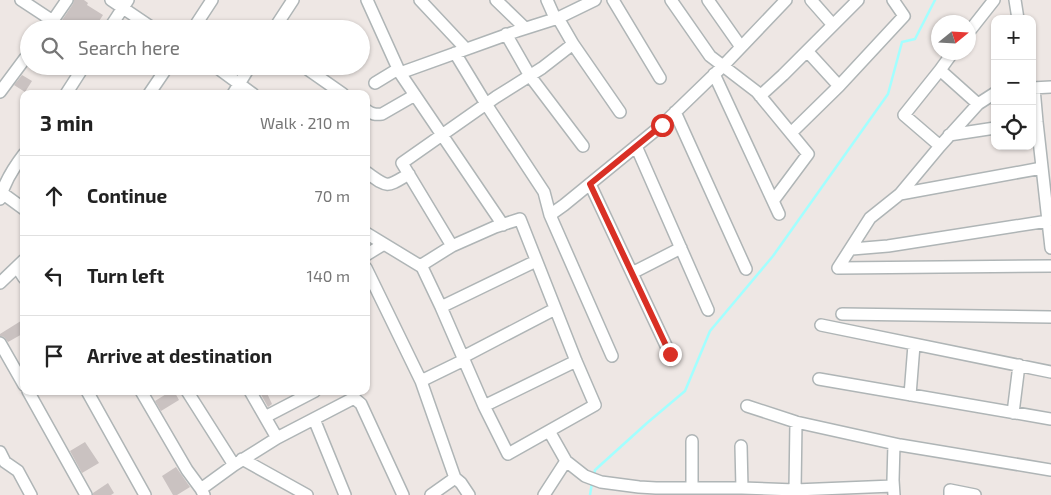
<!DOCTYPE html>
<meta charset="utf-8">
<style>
:root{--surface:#fff;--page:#f2f2f2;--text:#222;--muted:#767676;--line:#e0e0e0}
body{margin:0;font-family:"Exo 2",sans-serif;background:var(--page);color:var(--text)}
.controls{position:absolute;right:15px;top:15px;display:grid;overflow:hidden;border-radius:10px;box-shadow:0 1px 4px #0004}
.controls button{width:45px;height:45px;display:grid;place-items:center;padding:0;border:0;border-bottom:1px solid var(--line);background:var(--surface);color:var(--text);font:25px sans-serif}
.compass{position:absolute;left:931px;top:15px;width:45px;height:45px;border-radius:50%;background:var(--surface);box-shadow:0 1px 4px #0004;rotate:72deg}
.stop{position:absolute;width:15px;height:15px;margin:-11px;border:4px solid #d93025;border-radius:50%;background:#fff}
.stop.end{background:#d93025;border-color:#fff;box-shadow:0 1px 5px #0008}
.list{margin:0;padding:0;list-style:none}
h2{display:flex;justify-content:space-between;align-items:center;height:65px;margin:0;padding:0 20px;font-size:21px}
h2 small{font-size:16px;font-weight:400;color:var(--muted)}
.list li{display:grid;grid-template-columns:32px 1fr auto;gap:15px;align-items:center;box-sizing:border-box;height:80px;padding:0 20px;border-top:1px solid var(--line)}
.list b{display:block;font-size:19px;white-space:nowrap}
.list em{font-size:16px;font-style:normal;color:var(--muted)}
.icon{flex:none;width:28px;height:28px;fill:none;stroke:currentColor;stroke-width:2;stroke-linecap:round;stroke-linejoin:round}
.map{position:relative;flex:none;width:1051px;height:495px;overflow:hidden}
.search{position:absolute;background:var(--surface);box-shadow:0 1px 4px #0004;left:20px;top:20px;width:350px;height:55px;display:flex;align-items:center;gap:12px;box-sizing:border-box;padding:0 18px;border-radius:28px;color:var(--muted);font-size:19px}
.panel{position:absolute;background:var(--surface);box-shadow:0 1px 4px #0004;left:20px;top:90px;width:350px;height:305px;border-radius:10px}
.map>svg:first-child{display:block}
</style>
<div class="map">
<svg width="1051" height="495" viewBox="0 0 1051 495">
<rect width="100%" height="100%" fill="#eee7e4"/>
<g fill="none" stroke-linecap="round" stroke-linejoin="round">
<!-- stream -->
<path stroke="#a3ffff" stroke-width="2.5" d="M594 476 595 470 647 423 685 391 710 331 773 256 888 94 902 42 915 39 935 0
M590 495 592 483"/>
</g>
<!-- building -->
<path fill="#cac2c1" d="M74 0H84L88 3 87 5 103 15 94 29H56L73 4Z
M22 75 32 81 25 92 14 85Z
M24 319V333L8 342 4 337 0 336V334Z
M171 391H174L179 400 161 411 155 401Z
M259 391H266L272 404 268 407Z
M85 442 99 463 82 473 70 451Z
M176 467 190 487 177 495H173L162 476Z
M108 483 114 493 111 495H93V493Z"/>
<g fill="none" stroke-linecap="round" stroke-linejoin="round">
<defs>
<path id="minor" d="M21 0 53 21
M111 0 154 29
M367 0 400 73 517 31 558 18 595 0
M420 0 466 49
M496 0 525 28
M547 0 555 18
M613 0 660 78
M671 0 710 56 757 92 808 154 773 201
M708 0 741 47
M811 0 833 25
M1015 0 1018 19
M558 18 573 44 620 112
M47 29 67 0
M109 29 128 0
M193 29 212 0
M274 29 293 0
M968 33 994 0
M506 34 530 76 583 146
M807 51 839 86
M953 52 940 70 978 104 995 93
M455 53 486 104 544 192 550 215 612 356
M215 66 253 94
M303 66 343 94
M400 73 503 225
M714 74 779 214
M375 83 398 69
M1032 88 1051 87
M1034 88 1037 122 1051 248
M0 92 29 53
M66 94 84 66
M149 94 168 66
M233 94 250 66
M760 96 783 75 858 0
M366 110C372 114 375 115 382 114L415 95
M675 112 746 269
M791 133 839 86 904 16 893 0
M949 135 995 128
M636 146 708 310
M940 146 904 115 940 70
M1042 168 900 194 870 218 838 268 1051 266
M366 172C389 188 385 188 409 174
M590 184 670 354
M0 190 2 193 24 209
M900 194 940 146 978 104
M0 199C4 183 14 167 24 154
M550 215 564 205 662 125 723 66 786 0
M366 233 422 267 441 307 484 406 576 361
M852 249 888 246 1048 221
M366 255 384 244
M420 266 452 246
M17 267 24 278
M366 268 421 381 464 360
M632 273 681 248
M0 283 24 260
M441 307 536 261
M842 314 1051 317
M821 325 1051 372
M0 343 24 385
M463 357 555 309
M819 379 1051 419
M421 381 455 478 461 483 469 495
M28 391 86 495
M87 391 145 495
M141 391 187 470 201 489
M187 391 234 465 277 438 354 398 361 404 403 495
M250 391 277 438
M910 395 914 345
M484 406 508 454 595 405 576 361 520 219 495 227 452 246 402 163 496 97 542 68 573 44
M747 406 796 422 900 445 1051 470
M1013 413 1019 365
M265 417 315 391
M314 419 345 495
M549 431 566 461 585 476 601 482 639 487 656 488H742L795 490 893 486
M741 446 742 488
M0 452 5 462 18 471 31 495
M242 459 307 495
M692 488V441
M795 490 796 422
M204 495 201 489 234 465
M431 495 455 478
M544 495 566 461
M894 495 893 480 894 444
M950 495V490L975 495"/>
</defs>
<!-- minor casing -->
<use href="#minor" stroke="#afb5b6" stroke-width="14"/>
<!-- minor -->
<use href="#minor" stroke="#fff" stroke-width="11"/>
</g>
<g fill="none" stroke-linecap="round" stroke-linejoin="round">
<!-- route -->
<path stroke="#d93025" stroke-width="6" d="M662 125 590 184 670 354"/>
</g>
</svg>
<div class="controls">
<button>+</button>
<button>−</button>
<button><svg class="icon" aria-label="locate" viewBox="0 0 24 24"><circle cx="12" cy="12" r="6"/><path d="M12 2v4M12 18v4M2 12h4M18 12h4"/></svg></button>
</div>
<svg class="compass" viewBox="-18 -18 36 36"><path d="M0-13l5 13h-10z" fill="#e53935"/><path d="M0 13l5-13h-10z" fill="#767676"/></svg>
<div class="stop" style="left:662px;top:125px"></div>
<div class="stop end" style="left:670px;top:354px"></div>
<div class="search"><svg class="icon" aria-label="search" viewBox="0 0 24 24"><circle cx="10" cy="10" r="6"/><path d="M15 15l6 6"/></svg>Search here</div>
<section class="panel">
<h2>3 min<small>Walk · 210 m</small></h2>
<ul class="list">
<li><svg class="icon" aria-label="ahead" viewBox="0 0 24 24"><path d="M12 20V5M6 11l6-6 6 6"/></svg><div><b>Continue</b></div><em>70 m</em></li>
<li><svg class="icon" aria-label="left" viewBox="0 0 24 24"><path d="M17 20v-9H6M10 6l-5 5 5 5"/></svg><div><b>Turn left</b></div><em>140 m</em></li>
<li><svg class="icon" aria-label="arrive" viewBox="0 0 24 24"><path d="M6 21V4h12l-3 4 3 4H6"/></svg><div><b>Arrive at destination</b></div></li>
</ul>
</section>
</div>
